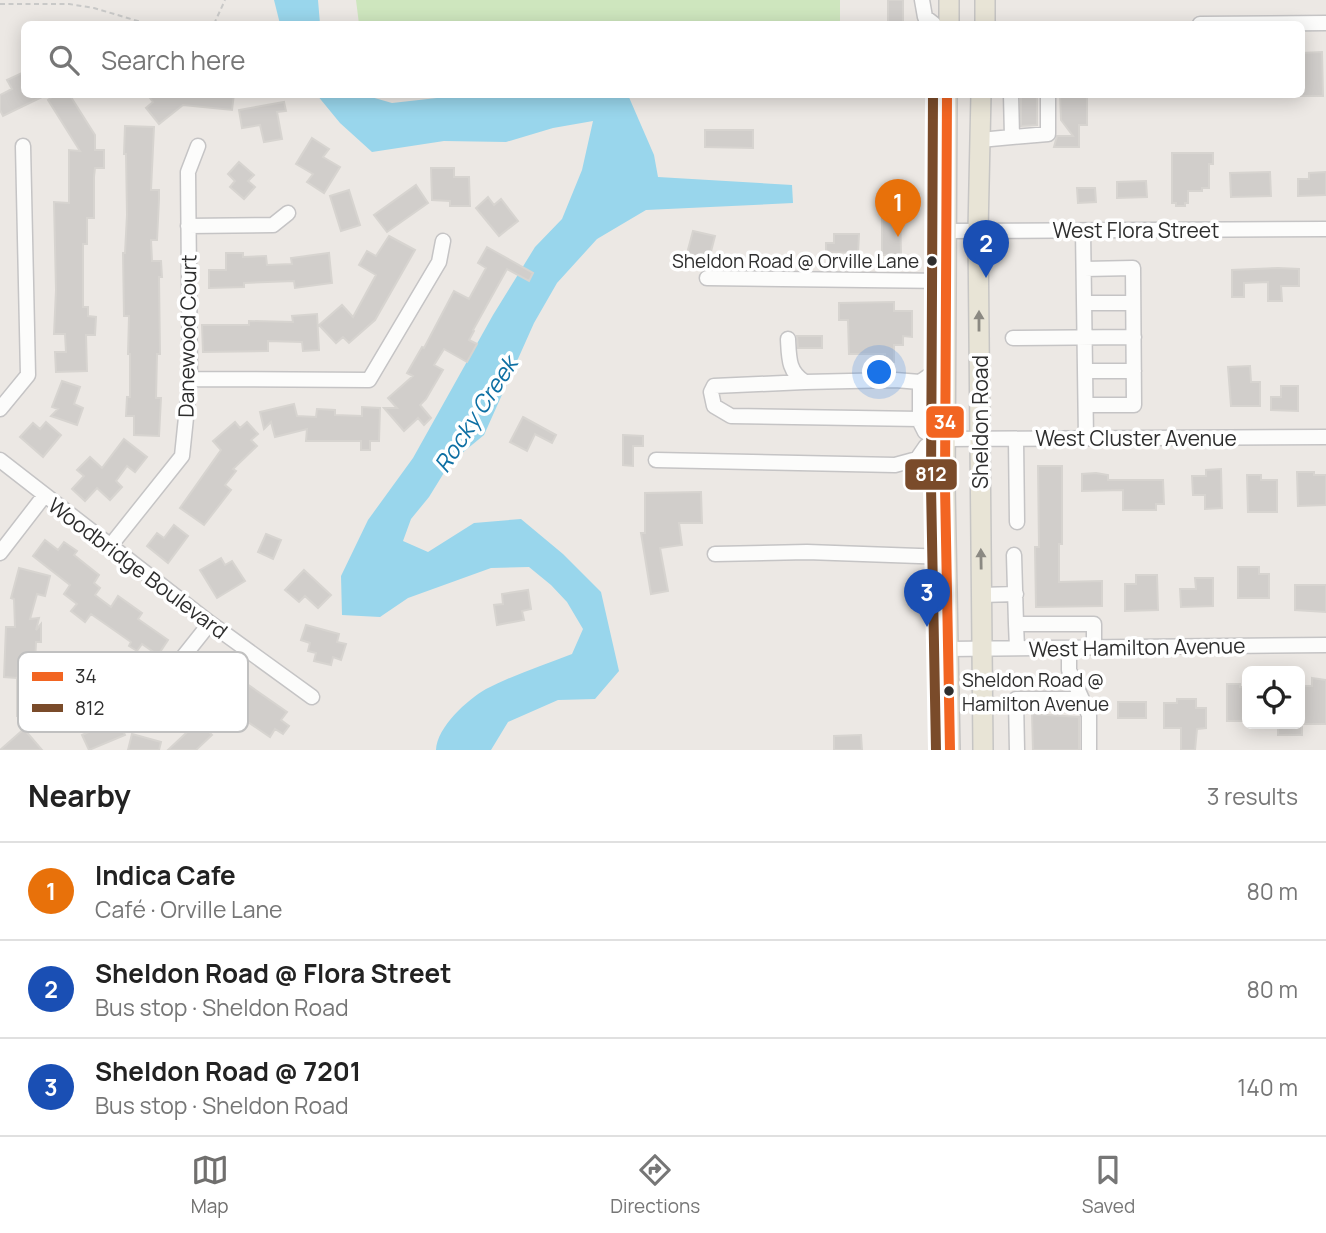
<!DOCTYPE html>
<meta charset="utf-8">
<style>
:root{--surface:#fff;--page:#f6f6f6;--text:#222;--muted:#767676;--line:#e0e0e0;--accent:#706f6e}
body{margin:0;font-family:Manrope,sans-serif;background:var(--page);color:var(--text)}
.controls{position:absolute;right:21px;bottom:21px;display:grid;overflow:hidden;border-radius:10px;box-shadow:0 4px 18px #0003}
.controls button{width:63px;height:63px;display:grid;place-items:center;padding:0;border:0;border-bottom:2px solid var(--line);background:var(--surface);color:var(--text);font:35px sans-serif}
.you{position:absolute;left:880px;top:373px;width:24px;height:24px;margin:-18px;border:5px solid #fff;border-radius:50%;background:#1a73e8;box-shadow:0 0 0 10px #1a73e833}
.badge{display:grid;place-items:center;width:46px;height:46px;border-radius:50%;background:var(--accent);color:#fff;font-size:23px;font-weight:700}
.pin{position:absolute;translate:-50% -58px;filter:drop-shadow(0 2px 4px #0008)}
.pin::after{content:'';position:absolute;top:37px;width:24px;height:21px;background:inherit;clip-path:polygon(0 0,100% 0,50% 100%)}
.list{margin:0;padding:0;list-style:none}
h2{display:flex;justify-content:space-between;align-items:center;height:91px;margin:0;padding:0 28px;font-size:30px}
h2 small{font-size:23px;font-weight:400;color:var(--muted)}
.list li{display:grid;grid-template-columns:46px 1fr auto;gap:21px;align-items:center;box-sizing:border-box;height:98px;padding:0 28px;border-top:2px solid var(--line)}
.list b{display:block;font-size:26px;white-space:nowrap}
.list p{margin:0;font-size:23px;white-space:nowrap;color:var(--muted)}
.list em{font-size:23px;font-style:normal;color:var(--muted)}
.icon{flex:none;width:38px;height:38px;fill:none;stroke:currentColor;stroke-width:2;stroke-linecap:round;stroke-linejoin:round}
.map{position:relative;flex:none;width:1326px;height:750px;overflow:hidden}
.search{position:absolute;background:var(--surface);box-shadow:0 4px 18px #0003;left:21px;right:21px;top:21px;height:77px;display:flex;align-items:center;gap:18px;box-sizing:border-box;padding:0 24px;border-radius:10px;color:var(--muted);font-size:26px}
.sheet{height:385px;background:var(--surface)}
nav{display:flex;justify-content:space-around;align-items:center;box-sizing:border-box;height:98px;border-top:2px solid var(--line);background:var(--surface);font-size:19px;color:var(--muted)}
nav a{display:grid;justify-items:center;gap:4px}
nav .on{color:var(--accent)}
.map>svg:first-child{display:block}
</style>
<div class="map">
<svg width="1326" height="750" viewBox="0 0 1326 750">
<rect width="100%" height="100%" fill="#ece8e4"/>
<!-- green -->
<path fill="#cee6be" d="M356 0H840V24H359Z"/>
<!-- water -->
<path fill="#99d6ec" d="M274 0H318L320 24H280Z
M473 94 628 95 654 155 658 177 792 185 793 203 646 210 597 239 557 283 534 323 484 435 450 463 429 497 411 519 403 541 428 552 474 523 521 519 563 554 601 592 619 671 595 699 558 700 508 722 491 750H436C437 727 467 700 486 689 513 675 544 665 572 654L583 629 567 602 551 585 529 567 491 568 408 598 380 617 342 615 341 576 368 520 413 458 493 315 535 247 562 219 582 170 593 121 553 128 506 142 444 141 372 152 340 123 317 95H364L392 103Z"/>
<!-- building -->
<path fill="#d1cecb" stroke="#d7d4d0" stroke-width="2" d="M888 0H903V24H888Z
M1322 52 1323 96H1301V53Z
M24 72V94H48L3 116 0 110V95L12 89 7 80Z
M56 94H69L95 135V150H104V168H95L94 177V218H87V244H83V307H88V316L96 317 95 335H86L87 371 56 372 55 352H66L65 334H54L56 290 54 202 69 203V150L80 151 48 100Z
M147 94H234L232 110 183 105 159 124 146 108 153 102Z
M1021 94H1037V125L1021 126Z
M1060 94H1087V125H1079V147H1054L1057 136H1073L1061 120Z
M284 102 286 111 277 112 282 139 264 142 260 125 242 128 239 110Z
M125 126 154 127 151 190H159V199L157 240H151L152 261H161L162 277H159L160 354H157L156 398H161L159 436 134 435V416H126L127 397H130V354H128L129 316H124L123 253H125L127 215 126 154H124Z
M705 130H753V148L705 147Z
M312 138 329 149 323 157 340 167 324 193 307 182 313 174 296 164Z
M1172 153H1213V164H1209V188H1202V191H1188V203H1185V206H1176V203H1172Z
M239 162 254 175 248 181 255 187 244 199 230 187 235 181 228 174Z
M431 168H454V177H469L470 206H450V201L432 200Z
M1270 172 1271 196 1231 197 1230 173Z
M1326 172V195L1298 196V179H1309V173Z
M1146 181 1147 197 1117 198V182Z
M416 185 428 203 387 232 374 215Z
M1077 188H1095L1096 202 1078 203Z
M349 190 360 225 341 231 330 196Z
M488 197 494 205 501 199 518 221 499 236 476 208Z
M900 211 901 255H882V212Z
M693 231 715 236 707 267 685 261Z
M834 234H859L858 253 826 252V243H834Z
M389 236 415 250 375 320 349 343 343 337 336 343 319 325 342 305 353 317 376 275 359 265 367 251 376 256Z
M487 247 533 273 529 281 507 269 473 330 474 331 469 340 477 344 467 362 444 349 434 365 443 370 426 399 420 405 431 418 424 425 418 418 404 431 384 408H397L388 398 413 376 407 373 422 347 424 348 454 291 469 299 486 268 478 263Z
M226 253H243V257L266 256 267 265 292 264 291 258 329 253 332 283 295 288 294 281 244 283V287L209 288V270H226Z
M1278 268 1299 269V286H1281L1282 301H1268V282L1244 283V297H1232V270Z
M894 302V311H912V337L903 336V345H894V362H885V354H849L848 320H839V303Z
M317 314 319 350 303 351 302 342 268 341V351L203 352 202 325H249V321L293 322 292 316Z
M797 336H822V348H798Z
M1250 366 1251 382H1260V406H1231L1228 367Z
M62 381 80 387 74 404 83 408 77 425 51 416 58 409 52 407Z
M1281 386H1298V411L1271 410V397H1281Z
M294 404 297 416 316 417 317 409 335 410V415L362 416V407L380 408 379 441H370V450H361V441H306L307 429 275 437 271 422 264 429 260 412Z
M523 417 556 435 552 443 535 434 527 451 510 442Z
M46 422 61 435 43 457 20 437 33 423 40 429Z
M235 422 240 428 247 422 258 434 251 440 257 446 233 469 236 471 225 485 231 490 204 525 180 508 221 450 213 441Z
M623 435 643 436V446H633V466L623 465Z
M124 439 147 457 135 472 127 466 116 481 122 487 110 500 97 488 85 501 72 489 84 476 77 470 90 457 102 468Z
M1038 466H1062V544H1059V582L1102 581V606L1036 607 1035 547H1039Z
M1221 469 1222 508 1205 509V495H1193L1192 476H1206V470Z
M1297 472H1314V475H1326V505L1298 506Z
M1096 473 1108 475V480H1163L1164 504H1156V510H1123V490L1082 491V474Z
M1247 475H1261V480H1277V512H1248Z
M701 492 702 523H679L682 545 660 548 668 591 651 594 641 533H645V493Z
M174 525 188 536 168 563 147 546 157 533 164 538Z
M266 534 281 540 273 559 258 552Z
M45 540 58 550 64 542 77 551 74 555 99 575 94 583 100 588 95 595 111 607 118 596 142 613 138 619 168 640 158 655 142 644 137 651 129 646 131 642 91 614 85 622 71 611 77 604 64 594 70 585 33 556Z
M221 558 225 565 232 561 245 581 217 598 200 570Z
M1238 567H1259V574H1269V598H1238Z
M19 568 50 576 45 596 37 594 30 619 39 618 36 630 41 624V642H36L34 686H39V716H17V678L4 677 6 627H15L14 599 11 598Z
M304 570 331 595 318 608 305 596 299 602 285 590Z
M1136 575H1157L1158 610 1125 611V584H1136Z
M1195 578H1213V606L1181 607 1180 589H1196Z
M1295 585H1326V612L1295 610Z
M528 590 531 609 522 611 524 620 497 625 494 605 503 604 502 594Z
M306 625 339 634 337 642 346 644 341 660 333 657 331 665 314 661 316 653 308 651 310 643 301 640Z
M214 661 287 712 281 720 289 726 283 734 275 729 270 737 217 701 215 705 187 687 202 664 209 669Z
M1312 678 1326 680V724H1302V735H1278V724H1300V686H1312Z
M1227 684H1240V687H1247V721H1227Z
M1177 699H1196V708H1206V728L1197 729 1195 750H1181V728H1164V703H1177Z
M1118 702H1146V718H1118Z
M101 706 109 723 118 719 125 735 89 750 82 735 91 731 83 714Z
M1032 714 1079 717V750H1033Z
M199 721 212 735 196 750H168Z
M24 729 42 750H0Z
M132 734 161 742 159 750H128Z
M861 735 862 750H834V736Z"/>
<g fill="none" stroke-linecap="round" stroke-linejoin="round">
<defs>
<path id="minor" d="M922 0 925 17 934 24
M1200 24 1326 23
M1012 137 1048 134V94
M980 140 1012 137 1011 94
M188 226 273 225 288 213
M947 231 1326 229
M1083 231 1086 438
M1084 269 1133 268 1134 405H1086
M707 278 947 281
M1084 303H1133
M1013 338 1134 337
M788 339C789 357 788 372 805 382L895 380 920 382
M1085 371H1134
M946 374 930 375 920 382V422L925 432 946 439 1326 437
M190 379 369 380 439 262 443 241
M805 382 714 386 711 392 714 406 731 416 920 419
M0 409 28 375 23 146
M1016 439 1017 522
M0 460 210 623 312 697
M656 460 895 465 917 459 926 446 946 439
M111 545 182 456 190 379 188 172 198 146
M0 553 44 496
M715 554 807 552 947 557
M1014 555 1016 624
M981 595 1016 594
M1017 648 1016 624H1094V647
M1069 648V670L1089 715V750
M948 649 1326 645
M152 696 210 623
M1017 750 1016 699H1082"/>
<path id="major" d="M949 0V24
M985 24V0
M947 94 945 486 950 750
M981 94 978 231 983 750"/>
</defs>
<!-- minor casing -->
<use href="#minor" stroke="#c5c4c5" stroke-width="17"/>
<!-- major casing -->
<use href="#major" stroke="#c6c5c4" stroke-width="22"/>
<!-- path -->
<path stroke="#c9c9c8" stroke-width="2" stroke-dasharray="5 3.5" stroke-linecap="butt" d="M0 4H69L94 8 148 24
M210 24H216
M214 24 225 0
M441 94H444"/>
<!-- minor -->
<use href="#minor" stroke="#fcfcfb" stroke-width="14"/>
<!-- major -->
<use href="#major" stroke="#e8e4d6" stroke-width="19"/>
<defs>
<path id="bus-1" d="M947 94 945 486 950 750"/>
<path id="bus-2" d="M933 94 931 486 936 750"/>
</defs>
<!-- bus-1 casing -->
<use href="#bus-1" stroke="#fff" stroke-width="16"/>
<!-- bus-2 casing -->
<use href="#bus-2" stroke="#fff" stroke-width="16"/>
<!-- bus-1 -->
<use href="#bus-1" stroke="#f26522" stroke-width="10"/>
<!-- bus-2 -->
<use href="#bus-2" stroke="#7a4b2a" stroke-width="10"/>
</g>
<!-- one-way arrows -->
<defs><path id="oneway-solid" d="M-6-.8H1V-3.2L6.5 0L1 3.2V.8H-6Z" transform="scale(1.75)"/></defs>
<g fill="#8b8982">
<use href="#oneway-solid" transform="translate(979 321) rotate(-90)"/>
<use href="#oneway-solid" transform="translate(981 559) rotate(-91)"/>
</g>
<!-- markers -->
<g fill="#2e2e2e" stroke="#fff" stroke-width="2.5">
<circle cx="932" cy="261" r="6"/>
<circle cx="949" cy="691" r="6"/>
</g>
<g text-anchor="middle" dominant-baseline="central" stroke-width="7" stroke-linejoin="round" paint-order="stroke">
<!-- bus labels -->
<g font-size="19" fill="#2e2e2e" stroke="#fff" text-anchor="end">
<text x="919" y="261">Sheldon Road @ Orville Lane</text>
<text x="962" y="680" text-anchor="start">Sheldon Road @<tspan x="962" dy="24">Hamilton Avenue</tspan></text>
</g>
<!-- street labels -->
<g font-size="21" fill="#2e2e2e" stroke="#fff">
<text x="1136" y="230">West Flora Street</text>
<text transform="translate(187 336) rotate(-89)">Danewood Court</text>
<text transform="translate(980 422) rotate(-90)">Sheldon Road</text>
<text x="1136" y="438">West Cluster Avenue</text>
<text transform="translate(138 568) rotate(37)">Woodbridge Boulevard</text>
<text transform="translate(1137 647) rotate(-1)">West Hamilton Avenue</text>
</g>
<!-- water labels -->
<g font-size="23" font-style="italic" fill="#0d6fa3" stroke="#fff">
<text transform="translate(475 414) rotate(-57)">Rocky Creek</text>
</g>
</g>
<!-- legend -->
<rect x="18" y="652" width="230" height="80" rx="10" fill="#fff" stroke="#c0c0c0" stroke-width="2"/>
<rect x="32" y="672" width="31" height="9" fill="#f26522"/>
<rect x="32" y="704" width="31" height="8" fill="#7a4b2a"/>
<g font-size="19" fill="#2e2e2e">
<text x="75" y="683">34</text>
<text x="75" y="715">812</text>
</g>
<g stroke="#fff" stroke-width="2.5">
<rect x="925" y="405" width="40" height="34" rx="7" fill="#f26522"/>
<rect x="904" y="458" width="54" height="33" rx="7" fill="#7a4b2a"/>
</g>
<g font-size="19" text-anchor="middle" font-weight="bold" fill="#fff">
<text x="945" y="429">34</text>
<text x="931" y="481">812</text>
</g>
</svg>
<div class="controls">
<button><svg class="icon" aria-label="locate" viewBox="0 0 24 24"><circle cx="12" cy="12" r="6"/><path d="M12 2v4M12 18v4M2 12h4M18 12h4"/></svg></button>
</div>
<div class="you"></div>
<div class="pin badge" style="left:898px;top:237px;background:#e8710a">1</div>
<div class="pin badge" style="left:986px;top:278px;background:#1a4fb4">2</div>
<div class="pin badge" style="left:927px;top:627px;background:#1a4fb4">3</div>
<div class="search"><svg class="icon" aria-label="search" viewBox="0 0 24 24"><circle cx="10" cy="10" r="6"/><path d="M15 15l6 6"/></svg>Search here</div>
</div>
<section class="sheet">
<h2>Nearby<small>3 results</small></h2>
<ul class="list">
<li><span class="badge" style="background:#e8710a">1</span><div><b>Indica Cafe</b><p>Café · Orville Lane</p></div><em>80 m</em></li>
<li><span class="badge" style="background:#1a4fb4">2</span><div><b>Sheldon Road @ Flora Street</b><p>Bus stop · Sheldon Road</p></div><em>80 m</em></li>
<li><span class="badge" style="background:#1a4fb4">3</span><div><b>Sheldon Road @ 7201</b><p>Bus stop · Sheldon Road</p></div><em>140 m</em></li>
</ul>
</section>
<nav>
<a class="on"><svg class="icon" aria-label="map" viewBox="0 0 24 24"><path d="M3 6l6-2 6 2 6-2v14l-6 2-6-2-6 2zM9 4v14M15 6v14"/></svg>Map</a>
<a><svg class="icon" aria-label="directions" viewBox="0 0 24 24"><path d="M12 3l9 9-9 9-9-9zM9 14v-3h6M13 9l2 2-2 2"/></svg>Directions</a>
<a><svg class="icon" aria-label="saved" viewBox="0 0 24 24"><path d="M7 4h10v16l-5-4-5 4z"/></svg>Saved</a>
</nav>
